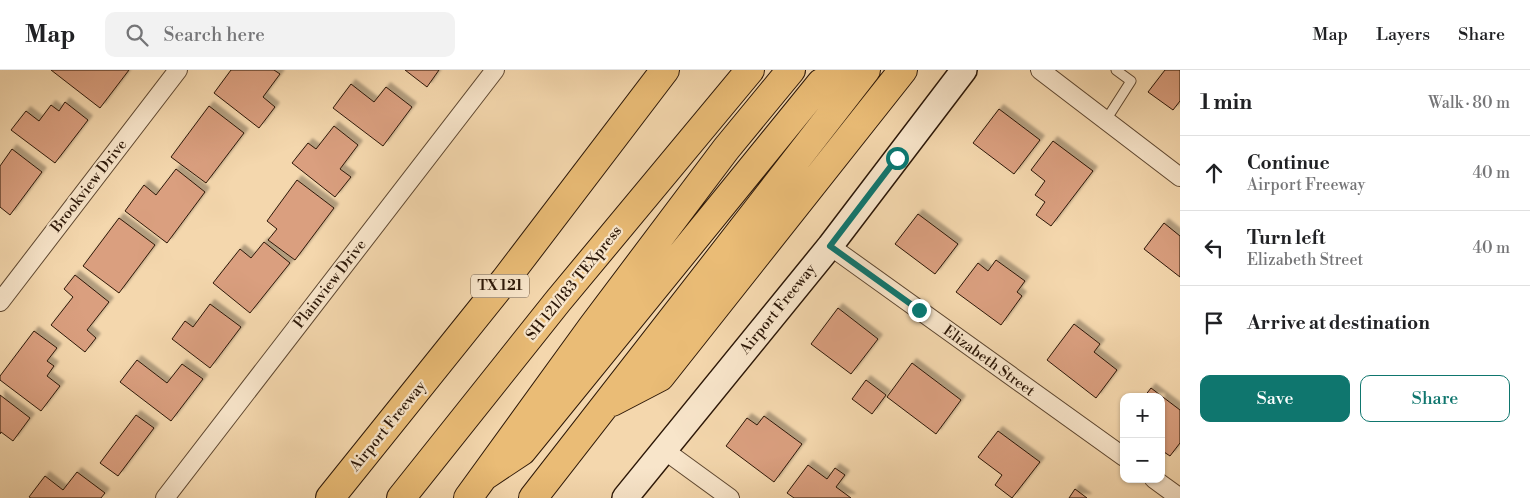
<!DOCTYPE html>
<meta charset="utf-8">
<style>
:root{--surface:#fff;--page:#f2f2f2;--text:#202124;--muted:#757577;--line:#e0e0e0;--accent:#0f766e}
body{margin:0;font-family:"Libre Bodoni",serif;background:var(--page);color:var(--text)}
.controls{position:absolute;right:15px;bottom:15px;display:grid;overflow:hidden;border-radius:10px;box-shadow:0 1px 4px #0004}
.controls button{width:45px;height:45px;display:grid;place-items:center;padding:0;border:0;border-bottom:1px solid var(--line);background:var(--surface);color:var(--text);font:25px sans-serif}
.stop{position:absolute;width:15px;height:15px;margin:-11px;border:4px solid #0f766e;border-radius:50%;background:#fff}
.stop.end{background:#0f766e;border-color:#fff;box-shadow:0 1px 5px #0008}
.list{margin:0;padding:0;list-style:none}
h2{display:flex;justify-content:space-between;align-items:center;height:65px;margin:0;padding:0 20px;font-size:21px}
h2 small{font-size:16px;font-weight:400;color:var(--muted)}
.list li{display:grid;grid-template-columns:32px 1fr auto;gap:15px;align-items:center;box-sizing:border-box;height:75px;padding:0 20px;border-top:1px solid var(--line)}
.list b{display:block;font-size:19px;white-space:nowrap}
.list p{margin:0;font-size:16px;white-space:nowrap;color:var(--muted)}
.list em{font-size:16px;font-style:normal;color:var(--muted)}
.actions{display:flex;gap:10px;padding:15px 20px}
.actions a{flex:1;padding:11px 0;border:1px solid var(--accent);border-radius:10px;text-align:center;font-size:18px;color:var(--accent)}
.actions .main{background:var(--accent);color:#fff}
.icon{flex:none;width:28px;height:28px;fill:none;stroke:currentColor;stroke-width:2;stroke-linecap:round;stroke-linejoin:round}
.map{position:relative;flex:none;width:1180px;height:428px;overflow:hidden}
header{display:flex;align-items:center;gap:30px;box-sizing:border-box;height:70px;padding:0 25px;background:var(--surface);border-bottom:1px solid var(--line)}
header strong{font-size:24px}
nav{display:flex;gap:28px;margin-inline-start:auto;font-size:18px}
.search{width:350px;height:45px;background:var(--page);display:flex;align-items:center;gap:12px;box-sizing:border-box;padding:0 18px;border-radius:10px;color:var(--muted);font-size:19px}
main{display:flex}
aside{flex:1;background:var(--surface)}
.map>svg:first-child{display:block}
</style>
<header>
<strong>Map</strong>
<div class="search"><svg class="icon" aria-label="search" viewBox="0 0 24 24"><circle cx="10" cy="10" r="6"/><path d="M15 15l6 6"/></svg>Search here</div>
<nav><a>Map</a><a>Layers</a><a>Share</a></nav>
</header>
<main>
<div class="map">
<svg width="1180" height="428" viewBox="0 0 1180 428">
<defs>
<filter id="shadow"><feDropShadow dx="4.5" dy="-4.5" stdDeviation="1" flood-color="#0004"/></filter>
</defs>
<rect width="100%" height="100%" fill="#f4d7ad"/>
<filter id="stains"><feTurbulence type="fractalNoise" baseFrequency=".004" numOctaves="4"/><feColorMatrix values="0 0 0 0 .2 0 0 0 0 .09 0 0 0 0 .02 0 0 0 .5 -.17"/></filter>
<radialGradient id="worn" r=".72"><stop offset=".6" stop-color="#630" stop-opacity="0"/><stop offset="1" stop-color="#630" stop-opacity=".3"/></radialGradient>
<!-- building -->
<path fill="#da9f7f" stroke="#2c1707" filter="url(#shadow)" d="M51 0H129L100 38Z
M231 0H274L280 4 263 27 275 37 259 58 214 23Z
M405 0H439L427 17Z
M1165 0H1180V31L1173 40 1148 22Z
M351 14 374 32 386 17 412 37 383 76 333 38Z
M65 32 88 50 55 93 11 60 26 41 39 51 51 35 59 41Z
M209 36 244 63 206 113 171 87Z
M999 39 1040 70 1014 104 973 73Z
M334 56 358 75 340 99 351 107 335 127 292 93 308 73 316 79Z
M1053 71 1093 101 1051 156 1036 145 1045 132 1035 125 1045 111 1031 100Z
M12 79 42 102 10 145 0 137V96Z
M176 99 205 122 167 173 125 141 144 115 156 125Z
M297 110 334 138 295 190 268 170 277 159 267 151Z
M918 144 958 174 935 204 895 174Z
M119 148 155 175 119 223 83 196Z
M1164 153 1180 166V207L1144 179Z
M264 172 290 193 250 243 213 213 240 179 251 188Z
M996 190 1025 211 1017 222 1022 226 1001 255 956 222 978 193 988 201Z
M75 205 109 232 87 260 96 268 85 282 51 255 73 227 64 219Z
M210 234 241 257 210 298 172 269 185 251 193 257Z
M838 238 878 269 851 304 811 274Z
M1074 254 1100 274 1094 282 1117 300 1096 328 1047 290Z
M34 261 57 278 47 291 54 296 47 306 60 316 41 341 0 310V306Z
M137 290 167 313 182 294 203 309 171 351 120 312Z
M912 293 961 330 936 364 887 327Z
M866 310 886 325 872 344 852 329Z
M1151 318 1180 340V373L1170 386 1161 380V327H1144Z
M0 325 30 348 13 371 1 362 0 364Z
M136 345 154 358 118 406 100 393Z
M764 346 802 374 774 412 726 376 747 348 757 355Z
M998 361 1040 392 1012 428 995 415 1002 405 978 387Z
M808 395 827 409 835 398 845 405 836 417 851 428H794L787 423Z
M77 402 105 423 101 428H31L29 427 45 406 63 420Z
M1075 419 1087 428H1069Z"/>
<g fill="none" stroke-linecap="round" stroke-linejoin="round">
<defs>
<path id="lane" d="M1106 50 1131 11 1116 0"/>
<path id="street" d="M1040 0 1180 107
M830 176 1124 387
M0 232 178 0
M664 380 730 428
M1154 409 1180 428
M165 428 495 0"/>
<path id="secondary" d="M625 428 830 176 964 0"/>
<path id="highway" d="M612 332 660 307 903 0
M486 405 522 381 821 13 852 0
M330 428 505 210 665 0
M401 428 558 231 750 0
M468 428 592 257 726 79 791 0
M533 428 866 0"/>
</defs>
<!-- lane casing -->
<use href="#lane" stroke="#5e4730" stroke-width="11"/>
<!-- street casing -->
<use href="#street" stroke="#5e4730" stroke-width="20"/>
<!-- secondary casing -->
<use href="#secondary" stroke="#2c1707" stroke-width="28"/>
<!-- highway casing -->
<use href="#highway" stroke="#2c1707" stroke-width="30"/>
<!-- lane -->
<use href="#lane" stroke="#f8e5ca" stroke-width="9"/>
<!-- street -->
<use href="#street" stroke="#f8e5ca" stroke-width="18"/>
<!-- secondary -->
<use href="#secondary" stroke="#f8e5ca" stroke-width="25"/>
<!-- highway -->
<use href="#highway" stroke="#eabc76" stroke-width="28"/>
</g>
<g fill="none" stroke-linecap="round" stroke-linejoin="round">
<!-- route -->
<path stroke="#0f766e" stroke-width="6" d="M897 88 830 176 919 240"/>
</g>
<g text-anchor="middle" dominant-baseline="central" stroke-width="4.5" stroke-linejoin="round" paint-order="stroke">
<!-- shield labels -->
<rect fill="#f8e5ca" stroke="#695542" stroke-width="1" x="471" y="204.5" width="58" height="23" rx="4"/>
<g font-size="14" font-weight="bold" fill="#2c1707">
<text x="500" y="216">TX 121</text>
</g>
<!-- street labels -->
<g font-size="15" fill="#2c1707" stroke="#f8e5ca">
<text transform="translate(89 116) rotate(-52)">Brookview Drive</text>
<text transform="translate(574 213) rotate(-51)">SH 121/183 TEXpress</text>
<text transform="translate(330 214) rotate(-52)">Plainview Drive</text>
<text transform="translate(778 239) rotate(-51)">Airport Freeway</text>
<text transform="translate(989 291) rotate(36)">Elizabeth Street</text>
<text transform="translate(388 356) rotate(-51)">Airport Freeway</text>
</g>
</g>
<rect width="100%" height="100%" filter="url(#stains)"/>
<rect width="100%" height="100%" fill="url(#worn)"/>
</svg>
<div class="controls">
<button>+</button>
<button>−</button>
</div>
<div class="stop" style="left:897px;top:88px"></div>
<div class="stop end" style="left:919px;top:240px"></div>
</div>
<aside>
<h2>1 min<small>Walk · 80 m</small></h2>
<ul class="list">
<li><svg class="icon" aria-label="ahead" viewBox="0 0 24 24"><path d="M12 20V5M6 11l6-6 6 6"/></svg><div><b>Continue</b><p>Airport Freeway</p></div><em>40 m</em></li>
<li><svg class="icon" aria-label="left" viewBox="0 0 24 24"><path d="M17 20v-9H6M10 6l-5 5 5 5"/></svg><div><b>Turn left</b><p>Elizabeth Street</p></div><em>40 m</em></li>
<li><svg class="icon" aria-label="arrive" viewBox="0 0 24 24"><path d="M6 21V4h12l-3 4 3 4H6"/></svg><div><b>Arrive at destination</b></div></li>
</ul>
<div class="actions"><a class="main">Save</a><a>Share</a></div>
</aside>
</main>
